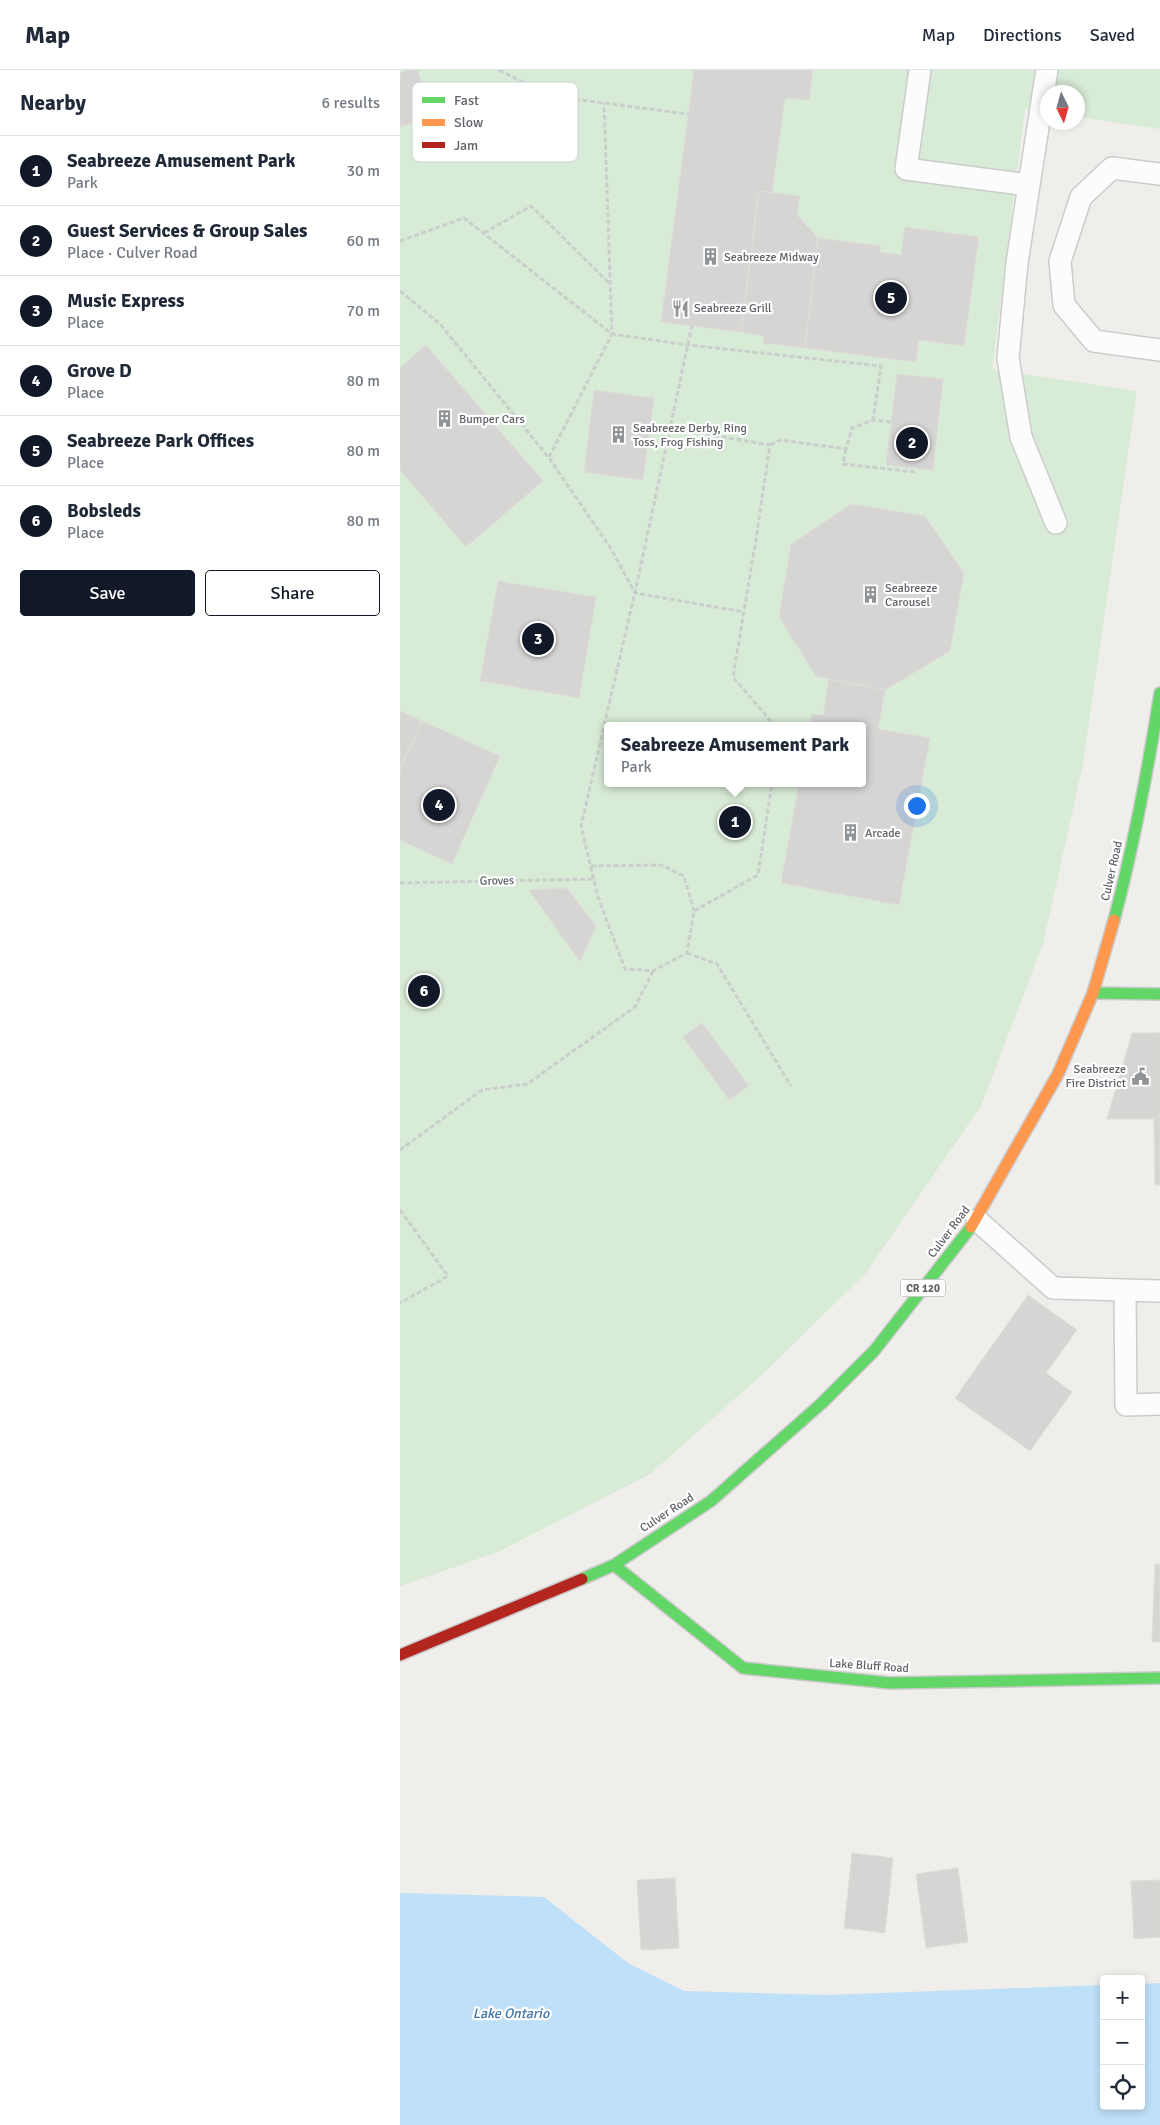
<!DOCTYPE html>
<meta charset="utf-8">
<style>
:root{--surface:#fff;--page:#f2f2f3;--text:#1f2937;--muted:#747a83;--line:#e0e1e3;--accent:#111827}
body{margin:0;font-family:Signika,sans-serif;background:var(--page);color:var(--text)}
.controls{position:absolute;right:15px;bottom:15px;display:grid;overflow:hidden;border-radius:5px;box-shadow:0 2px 8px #0003}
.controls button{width:45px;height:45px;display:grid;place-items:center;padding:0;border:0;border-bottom:1px solid var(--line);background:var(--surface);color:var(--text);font:25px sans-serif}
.compass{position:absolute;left:640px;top:15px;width:45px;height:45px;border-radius:50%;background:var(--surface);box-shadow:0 2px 8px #0003;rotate:175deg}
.you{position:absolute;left:516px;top:735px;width:18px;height:18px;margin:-12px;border:4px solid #fff;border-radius:50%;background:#1a73e8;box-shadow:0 0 0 8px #1a73e833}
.badge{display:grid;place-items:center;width:32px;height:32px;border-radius:50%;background:var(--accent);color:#fff;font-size:16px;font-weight:700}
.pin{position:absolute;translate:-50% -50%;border:2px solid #fff;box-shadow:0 1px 5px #0006}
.popup{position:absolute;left:204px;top:652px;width:262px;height:65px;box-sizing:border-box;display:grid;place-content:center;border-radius:5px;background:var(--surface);filter:drop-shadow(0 1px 4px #0005);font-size:16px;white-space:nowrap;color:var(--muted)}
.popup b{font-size:19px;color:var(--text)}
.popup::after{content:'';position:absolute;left:50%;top:100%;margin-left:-10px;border:10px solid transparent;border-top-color:var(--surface)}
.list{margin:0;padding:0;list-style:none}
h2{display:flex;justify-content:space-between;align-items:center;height:65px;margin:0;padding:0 20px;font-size:21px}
h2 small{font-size:16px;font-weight:400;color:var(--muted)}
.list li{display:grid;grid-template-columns:32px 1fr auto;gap:15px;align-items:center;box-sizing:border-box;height:70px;padding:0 20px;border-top:1px solid var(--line)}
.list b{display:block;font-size:19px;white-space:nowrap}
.list p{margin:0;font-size:16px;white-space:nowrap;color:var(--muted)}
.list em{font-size:16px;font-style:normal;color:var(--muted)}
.actions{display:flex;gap:10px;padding:15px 20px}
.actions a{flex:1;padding:11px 0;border:1px solid var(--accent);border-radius:5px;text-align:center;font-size:18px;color:var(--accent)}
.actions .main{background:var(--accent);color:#fff}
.icon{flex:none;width:28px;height:28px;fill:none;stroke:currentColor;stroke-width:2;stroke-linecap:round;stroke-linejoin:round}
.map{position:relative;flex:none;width:760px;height:2055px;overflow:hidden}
header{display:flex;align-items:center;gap:30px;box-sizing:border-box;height:70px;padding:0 25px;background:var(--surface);border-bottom:1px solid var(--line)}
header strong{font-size:24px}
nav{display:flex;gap:28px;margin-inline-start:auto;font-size:18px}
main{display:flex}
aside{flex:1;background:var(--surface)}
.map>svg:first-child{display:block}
</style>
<header>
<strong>Map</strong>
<nav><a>Map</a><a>Directions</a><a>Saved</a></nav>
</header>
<main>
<aside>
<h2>Nearby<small>6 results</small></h2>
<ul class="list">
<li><span class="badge">1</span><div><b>Seabreeze Amusement Park</b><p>Park</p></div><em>30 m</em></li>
<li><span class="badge">2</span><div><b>Guest Services &amp; Group Sales</b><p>Place · Culver Road</p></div><em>60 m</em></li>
<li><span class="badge">3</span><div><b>Music Express</b><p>Place</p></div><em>70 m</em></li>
<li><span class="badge">4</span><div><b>Grove D</b><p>Place</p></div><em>80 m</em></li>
<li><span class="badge">5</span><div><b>Seabreeze Park Offices</b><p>Place</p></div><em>80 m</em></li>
<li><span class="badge">6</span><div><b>Bobsleds</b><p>Place</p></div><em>80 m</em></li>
</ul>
<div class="actions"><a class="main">Save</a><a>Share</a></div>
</aside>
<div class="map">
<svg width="760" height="2055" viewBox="0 0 760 2055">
<rect width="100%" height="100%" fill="#efeeea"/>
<!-- green -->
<path fill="#d8ebd6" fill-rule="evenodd" d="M0 0H760V59L678 47V22H648L647 42 625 39 592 299 737 321 683 694 643 874 581 1036 465 1204 364 1303 250 1404 98 1482 0 1516ZM208 656H462V713H208Z"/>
<!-- water -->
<path fill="#bfe0f9" d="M0 1823 144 1827 228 1893 284 1921 427 1925 704 1915V2036H741V1914L760 1913V2055H0Z"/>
<!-- building -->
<path fill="#d6d5d3" stroke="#deddd9" d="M9 0H18L31 49 0 57V3Z
M294 0H413L409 30 385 28 372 123 359 121 341 262 261 252Z
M359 121 400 126 397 145 418 168 405 278 363 273 364 266 341 262Z
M505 157 579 167 564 276 519 270 516 292 405 278 418 168 481 176 480 182 501 185Z
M26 275 143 411 66 477 0 400V298Z
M497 304 543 309 533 400 486 395Z
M194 320 254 328 243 410 184 402Z
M451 434 525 446 564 503 550 581 485 620 416 606 379 547 391 474Z
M98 511 196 527 179 628 80 611Z
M429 609 485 620 478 659 530 668 499 835 381 813 399 713H462V656H409L412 644 423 645Z
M0 641 22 651 0 699Z
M22 651 100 686 52 794 0 770V699Z
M167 818 196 856 180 892 129 820Z
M302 953 349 1016 329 1030 283 967Z
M732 963H760V1115H755L754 1049H707Z
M628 1225 677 1260 646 1303 672 1322 630 1381 555 1328Z
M755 1494H760V1572H752Z
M452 1783 493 1788 485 1863 444 1858Z
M558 1798 568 1872 526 1878 516 1804Z
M275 1808 279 1878 241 1880 237 1810Z
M760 1810V1867L734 1869 731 1811Z"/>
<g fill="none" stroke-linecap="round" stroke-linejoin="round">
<defs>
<path id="lane" d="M520 0 506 99 629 115 647 0
M760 104 712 98 681 127 660 191 664 235 694 271 760 280
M629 115 617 193 608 288 621 367 656 453
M577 1150 653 1218 760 1221
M725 1221 726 1335 760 1334"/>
<path id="fast" d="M714 850C734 775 748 699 760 623
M693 923 760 924
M214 1495 343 1598 490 1613 760 1608
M182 1509 214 1495 311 1431 422 1333 474 1281 571 1157"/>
<path id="slow" d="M571 1157 658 1004 693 923 714 850"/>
<path id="jam" d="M0 1585 182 1509"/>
</defs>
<!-- lane casing -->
<use href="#lane" stroke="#cbcccc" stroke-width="24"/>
<!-- fast casing -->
<use href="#fast" stroke="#cacacb" stroke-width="14"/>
<!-- slow casing -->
<use href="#slow" stroke="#cacacb" stroke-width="14"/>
<!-- jam casing -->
<use href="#jam" stroke="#cacacb" stroke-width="14"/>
<!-- path -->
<path stroke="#cacfcc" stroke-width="3" stroke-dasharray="5 2.5" stroke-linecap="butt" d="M99 0 151 26 288 44
M84 163 131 136 210 214
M0 171 64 148 212 264 288 275 481 296 473 350
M0 221 40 254 149 388 210 477 235 523 344 542
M292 255 238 509 181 756 198 827 225 899 253 901 287 883 294 841 358 805 372 713
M270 358 370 375 356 469 333 607 375 656
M370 375 380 370 446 379 452 358 473 350 491 352
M446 379 443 394 515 402
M149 387 212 264 204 33
M191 796 261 795 284 806 294 841
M0 813 194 809
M287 883 317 894 391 1016
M0 1080 82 1020 127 1014 235 937 253 901
M0 1140 48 1206 0 1233"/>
<!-- lane -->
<use href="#lane" stroke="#fdfcfc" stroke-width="21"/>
<!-- fast -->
<use href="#fast" stroke="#63d668" stroke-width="11"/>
<!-- slow -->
<use href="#slow" stroke="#ff974d" stroke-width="11"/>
<!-- jam -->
<use href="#jam" stroke="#b3261e" stroke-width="11"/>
</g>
<!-- icons -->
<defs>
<symbol id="building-bare" viewBox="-9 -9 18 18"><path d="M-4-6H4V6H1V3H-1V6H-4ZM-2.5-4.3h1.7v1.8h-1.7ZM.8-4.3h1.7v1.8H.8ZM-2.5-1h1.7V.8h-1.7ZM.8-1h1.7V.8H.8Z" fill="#919496" stroke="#fff" stroke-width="2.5" paint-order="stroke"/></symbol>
<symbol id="restaurant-bare" viewBox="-9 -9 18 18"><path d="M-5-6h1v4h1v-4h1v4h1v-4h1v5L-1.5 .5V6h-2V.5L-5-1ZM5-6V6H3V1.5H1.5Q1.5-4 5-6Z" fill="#919496" stroke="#fff" stroke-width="2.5" paint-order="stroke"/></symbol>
<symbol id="civic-bare" viewBox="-9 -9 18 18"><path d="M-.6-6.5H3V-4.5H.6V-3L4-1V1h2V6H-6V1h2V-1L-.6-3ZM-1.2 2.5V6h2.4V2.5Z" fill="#919496" stroke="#fff" stroke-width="2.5" paint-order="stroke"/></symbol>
</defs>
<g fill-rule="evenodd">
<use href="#building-bare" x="298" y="174" width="25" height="25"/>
<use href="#restaurant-bare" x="268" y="226" width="25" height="25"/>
<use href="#building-bare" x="32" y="336" width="25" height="25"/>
<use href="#building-bare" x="206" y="352" width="25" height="25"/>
<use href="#building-bare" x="458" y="512" width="25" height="25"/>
<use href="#building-bare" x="438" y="750" width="25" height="25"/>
<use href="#civic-bare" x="728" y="994" width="25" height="25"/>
</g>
<g text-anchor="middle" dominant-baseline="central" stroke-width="4.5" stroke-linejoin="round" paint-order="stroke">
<!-- shield labels -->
<rect fill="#fff" stroke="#8f9295" stroke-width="1" x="500.5" y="1209.5" width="45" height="17" rx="4"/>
<g font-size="11" font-weight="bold" fill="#5f6368">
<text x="523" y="1218">CR 120</text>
</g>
<!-- poi labels -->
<g font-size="12" fill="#5f6368" stroke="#fff" text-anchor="start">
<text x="324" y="187">Seabreeze Midway</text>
<text x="294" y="238">Seabreeze Grill</text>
<text x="59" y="349">Bumper Cars</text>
<text x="233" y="358">Seabreeze Derby, Ring<tspan x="233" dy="14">Toss, Frog Fishing</tspan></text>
<text x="485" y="518">Seabreeze<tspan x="485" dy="14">Carousel</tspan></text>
<text x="465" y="763">Arcade</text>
<text x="726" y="999" text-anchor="end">Seabreeze<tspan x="726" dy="14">Fire District</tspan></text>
</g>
<!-- street labels -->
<g font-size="12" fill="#5f6368" stroke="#fff">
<text transform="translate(712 801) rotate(-77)">Culver Road</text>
<text transform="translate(97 811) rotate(-1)">Groves</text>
<text transform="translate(549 1162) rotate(-53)">Culver Road</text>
<text transform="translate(267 1443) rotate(-33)">Culver Road</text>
<text transform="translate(469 1596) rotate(4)">Lake Bluff Road</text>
</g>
<!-- water labels -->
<g font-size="14" font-style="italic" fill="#4174aa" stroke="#fff">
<text x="111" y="1943">Lake Ontario</text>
</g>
</g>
<!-- legend -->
<rect x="12" y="12" width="166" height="80" rx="8" fill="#fff" stroke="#cfd0d2" stroke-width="1"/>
<rect x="22" y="27" width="23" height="6" fill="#63d668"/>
<rect x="22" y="49" width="23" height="7" fill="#ff974d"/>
<rect x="22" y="72" width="23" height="6" fill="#b3261e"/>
<g font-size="14" fill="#5f6368">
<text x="54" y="35">Fast</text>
<text x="54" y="57">Slow</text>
<text x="54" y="80">Jam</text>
</g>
</svg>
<div class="controls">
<button>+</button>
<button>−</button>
<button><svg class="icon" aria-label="locate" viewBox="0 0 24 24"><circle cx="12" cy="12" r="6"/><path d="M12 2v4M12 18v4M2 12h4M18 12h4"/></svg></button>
</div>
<svg class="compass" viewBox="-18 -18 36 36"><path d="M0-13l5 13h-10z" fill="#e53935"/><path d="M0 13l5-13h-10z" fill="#747a83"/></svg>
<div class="you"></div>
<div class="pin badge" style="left:335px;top:752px">1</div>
<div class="popup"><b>Seabreeze Amusement Park</b>Park</div>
<div class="pin badge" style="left:512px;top:373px">2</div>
<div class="pin badge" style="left:138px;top:569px">3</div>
<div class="pin badge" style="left:39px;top:735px">4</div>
<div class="pin badge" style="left:491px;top:228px">5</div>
<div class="pin badge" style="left:24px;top:921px">6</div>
</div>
</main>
